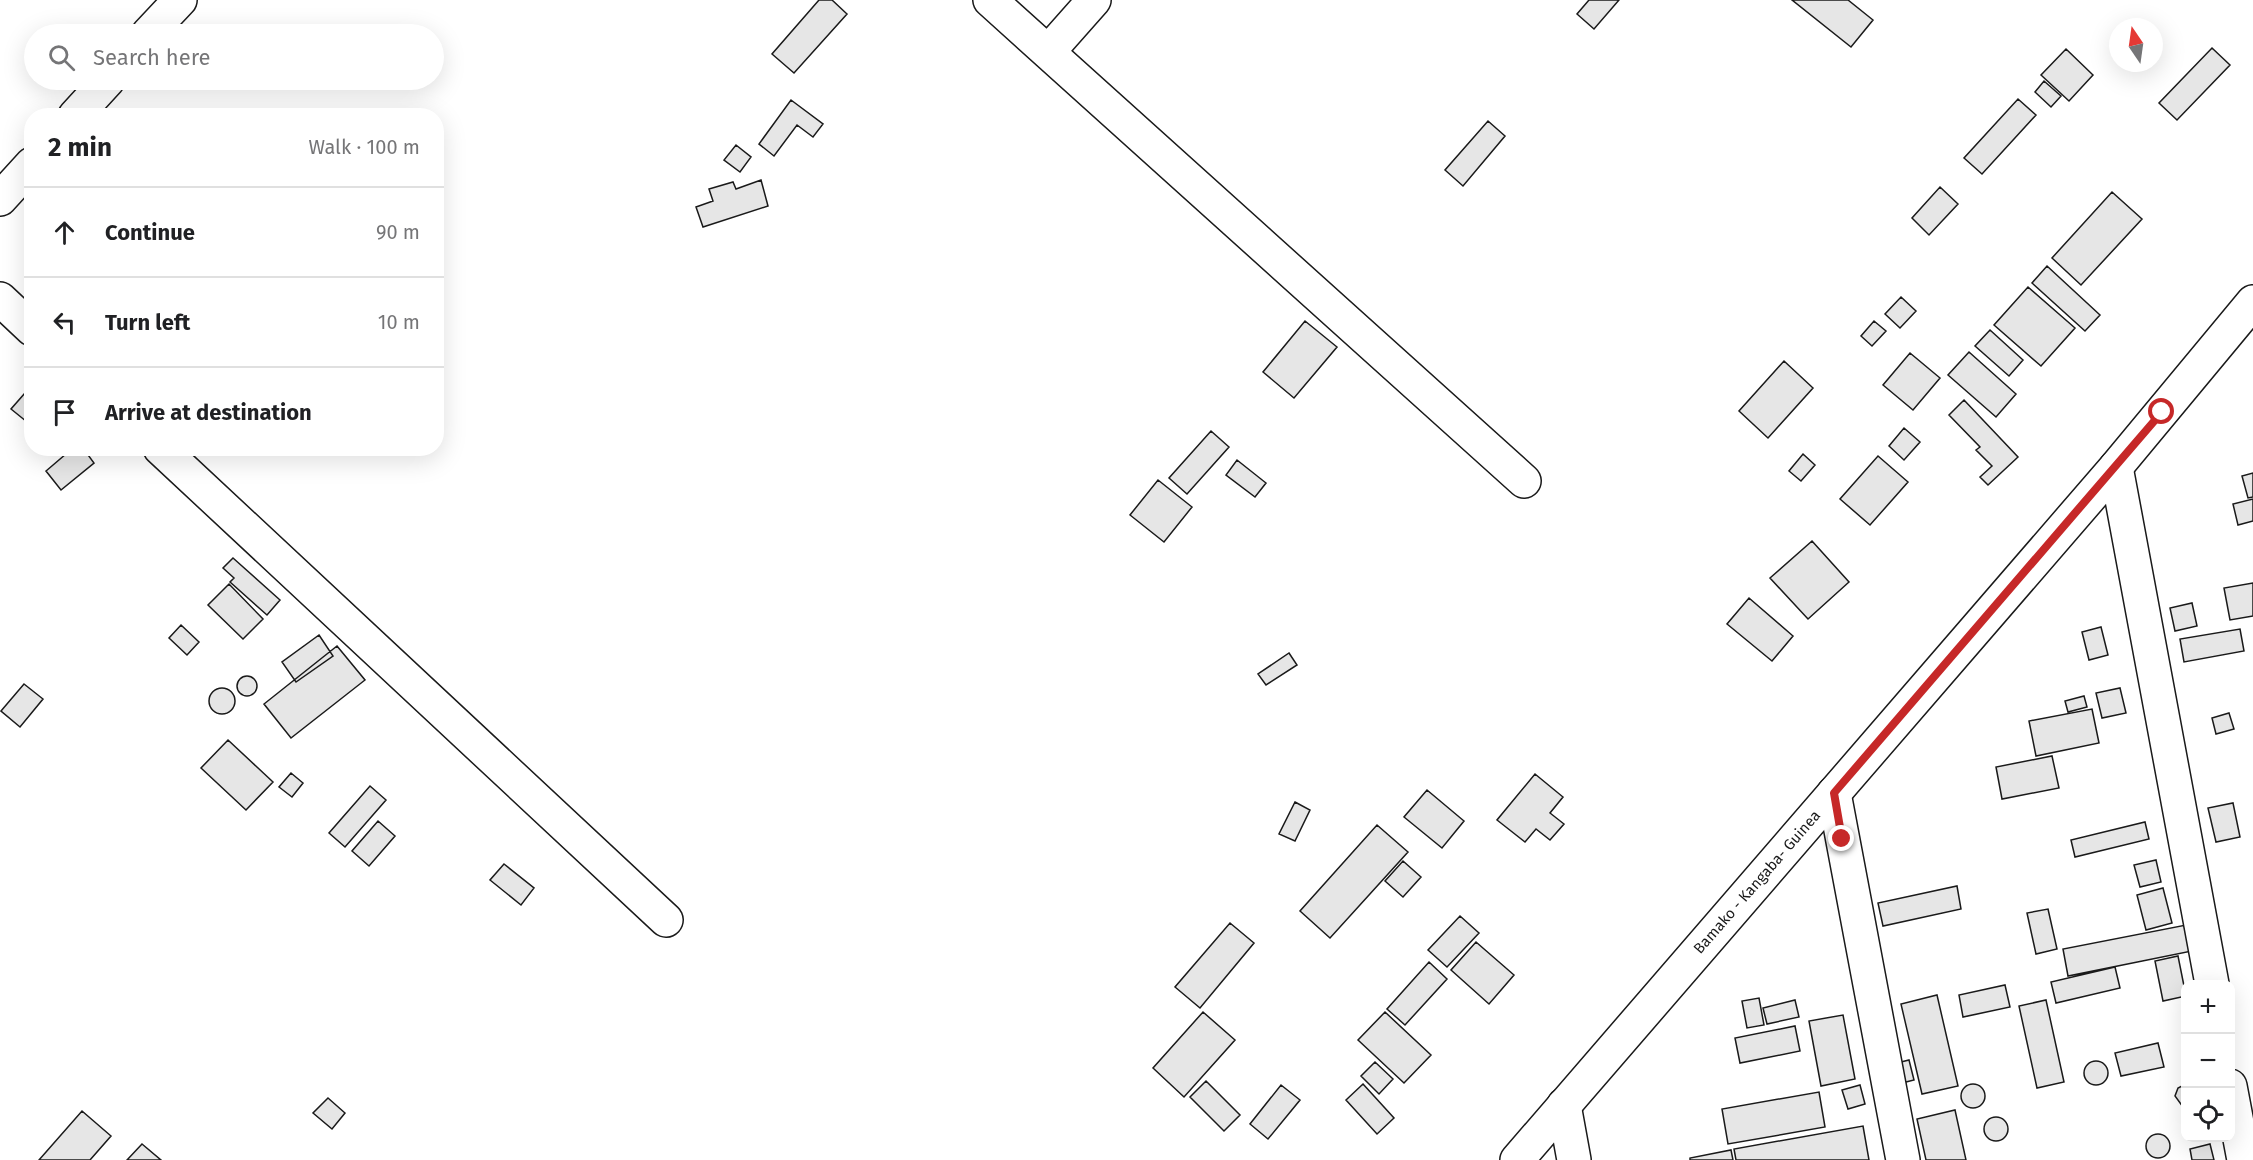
<!DOCTYPE html>
<meta charset="utf-8">
<style>
:root{--surface:#fff;--page:#f6f6f6;--text:#202124;--muted:#757577;--line:#e0e0e0}
body{margin:0;font-family:"Fira Sans",sans-serif;background:var(--page);color:var(--text)}
.controls{position:absolute;right:18px;bottom:18px;display:grid;overflow:hidden;border-radius:12px;box-shadow:0 6px 24px #0002}
.controls button{width:54px;height:54px;display:grid;place-items:center;padding:0;border:0;border-bottom:2px solid var(--line);background:var(--surface);color:var(--text);font:30px sans-serif}
.compass{position:absolute;left:2109px;top:18px;width:54px;height:54px;border-radius:50%;background:var(--surface);box-shadow:0 6px 24px #0002;rotate:347deg}
.stop{position:absolute;width:18px;height:18px;margin:-14px;border:4px solid #c62828;border-radius:50%;background:#fff}
.stop.end{background:#c62828;border-color:#fff;box-shadow:0 2px 6px #0008}
.list{margin:0;padding:0;list-style:none}
h2{display:flex;justify-content:space-between;align-items:center;height:78px;margin:0;padding:0 24px;font-size:26px}
h2 small{font-size:20px;font-weight:400;color:var(--muted)}
.list li{display:grid;grid-template-columns:39px 1fr auto;gap:18px;align-items:center;box-sizing:border-box;height:90px;padding:0 24px;border-top:2px solid var(--line)}
.list b{display:block;font-size:22px;white-space:nowrap}
.list em{font-size:20px;font-style:normal;color:var(--muted)}
.icon{flex:none;width:33px;height:33px;fill:none;stroke:currentColor;stroke-width:2;stroke-linecap:round;stroke-linejoin:round}
.map{position:relative;flex:none;width:2253px;height:1160px;overflow:hidden}
.search{position:absolute;background:var(--surface);box-shadow:0 6px 24px #0002;left:24px;top:24px;width:420px;height:66px;display:flex;align-items:center;gap:15px;box-sizing:border-box;padding:0 21px;border-radius:33px;color:var(--muted);font-size:22px}
.panel{position:absolute;background:var(--surface);box-shadow:0 6px 24px #0002;left:24px;top:108px;width:420px;height:348px;border-radius:24px}
.map>svg:first-child{display:block}
</style>
<div class="map">
<svg width="2253" height="1160" viewBox="0 0 2253 1160">
<rect width="100%" height="100%" fill="#fff"/>
<!-- building -->
<path fill="#e6e6e6" stroke="#1a1a1a" stroke-width="1.5" d="M819 0H832L847 14 794 73 772 54Z
M1589 0H1619L1594 29 1577 14Z
M1792 0H1848L1873 20 1851 47Z
M2212 48 2230 65 2177 120 2159 103Z
M2066 49 2093 75 2069 101 2041 75Z
M2044 81 2061 96 2051 107 2035 92Z
M2018 99 2036 115 1982 174 1964 158Z
M791 100 823 124 813 137 797 125 774 156 759 144Z
M1488 121 1505 136 1463 186 1445 170Z
M736 145 751 157 740 172 724 160Z
M761 180 768 206 703 227 696 207 713 201 709 189 733 182 736 189Z
M1940 187 1958 204 1929 235 1912 218Z
M2112 192 2142 219 2081 285 2052 258Z
M2047 266 2100 315 2085 331 2032 283Z
M2028 287 2075 328 2041 366 1994 325Z
M1901 297 1916 311 1900 328 1885 314Z
M1305 321 1337 347 1294 398 1263 372Z
M1874 321 1886 331 1872 346 1861 336Z
M1990 330 2023 360 2009 376 1975 346Z
M1969 352 2016 394 1996 417 1948 375Z
M1910 353 1940 378 1913 410 1883 385Z
M1784 361 1813 388 1768 438 1739 411Z
M32 385V426L11 409Z
M1964 400 2018 457 1988 485 1980 477 1992 466 1976 450 1980 447 1949 415Z
M1904 428 1920 442 1904 460 1889 446Z
M1211 431 1229 447 1187 494 1169 478Z
M73 448H83L94 463 61 490 46 471Z
M1803 454 1815 465 1801 481 1789 471Z
M1878 456 1908 482 1870 525 1840 499Z
M1237 460 1266 483 1255 497 1226 475Z
M2253 473V497L2248 498 2242 476Z
M1158 480 1192 507 1164 542 1130 515Z
M2253 499V521L2238 525 2233 504Z
M1812 541 1849 582 1808 619 1770 578Z
M233 558 280 600 267 615 230 582 234 578 223 568Z
M2253 583V616L2230 620 2224 588Z
M229 584 263 619 243 639 208 605Z
M1749 598 1793 636 1772 661 1727 624Z
M2192 603 2197 626 2175 631 2170 608Z
M181 625 199 642 187 655 169 638Z
M2101 627 2108 655 2089 660 2082 632Z
M2240 629 2244 651 2184 662 2180 639Z
M319 635 333 656 296 682 282 662Z
M337 646 365 680 291 738 264 704Z
M1289 653 1297 665 1266 685 1258 674Z
M237 686a10 10 0 1 1 20 0a10 10 0 1 1-20 0Z
M24 684 43 699 20 727 1 711Z
M209 701a13 13 0 1 1 26 0a13 13 0 1 1-26 0Z
M2120 688 2126 713 2102 718 2096 693Z
M2084 696 2087 707 2068 712 2065 701Z
M2092 709 2099 743 2036 756 2029 721Z
M2229 713 2234 729 2216 734 2212 718Z
M228 740 273 782 246 810 201 768Z
M2052 756 2059 788 2002 799 1996 767Z
M291 773 303 783 292 797 279 787Z
M1535 774 1563 797 1550 813 1564 824 1550 840 1536 829 1525 842 1497 820Z
M370 786 386 800 345 847 329 833Z
M1427 790 1464 821 1442 848 1404 817Z
M1295 802 1310 810 1295 841 1279 834Z
M2233 803 2240 837 2216 842 2208 808Z
M378 821 395 836 369 866 352 851Z
M2145 822 2149 839 2075 857 2071 840Z
M1377 825 1408 852 1330 938 1300 911Z
M2156 860 2161 882 2140 887 2134 865Z
M1403 861 1421 877 1403 897 1385 881Z
M504 864 534 888 521 905 490 880Z
M1957 886 1961 909 1883 926 1878 903Z
M2163 888 2172 923 2146 930 2137 895Z
M2048 909 2057 949 2036 954 2027 913Z
M1460 916 1479 933 1447 967 1428 950Z
M1230 923 1254 943 1200 1008 1175 987Z
M2186 925 2192 951 2068 976 2063 949Z
M1476 942 1514 975 1489 1004 1451 970Z
M2178 956 2186 996 2163 1001 2155 961Z
M1429 962 1447 979 1405 1025 1387 1009Z
M2115 967 2120 988 2056 1003 2051 982Z
M2005 985 2010 1007 1963 1017 1959 995Z
M1937 995 1958 1086 1922 1094 1901 1004Z
M1759 998 1764 1025 1747 1028 1742 1001Z
M1795 1000 1799 1017 1767 1024 1763 1008Z
M2046 1000 2064 1082 2037 1088 2019 1006Z
M1203 1012 1235 1040 1184 1097 1153 1068Z
M1385 1012 1431 1055 1404 1083 1358 1040Z
M1843 1015 1855 1079 1821 1086 1809 1021Z
M1795 1026 1800 1051 1740 1063 1735 1038Z
M2158 1043 2164 1067 2121 1076 2115 1053Z
M1909 1060 1914 1080 1898 1084 1893 1064Z
M2084 1073a12 12 0 1 1 24 0a12 12 0 1 1-24 0Z
M1375 1062 1393 1079 1379 1094 1361 1076Z
M1206 1081 1240 1115 1224 1131 1190 1097Z
M1363 1084 1394 1118 1377 1134 1346 1100Z
M2186 1084V1107H2183L2175 1096 2178 1088Z
M1961 1096a12 12 0 1 1 24 0a12 12 0 1 1-24 0Z
M1281 1085 1300 1100 1268 1139 1250 1124Z
M1860 1085 1865 1104 1848 1109 1842 1090Z
M1819 1092 1825 1127 1728 1144 1722 1109Z
M328 1098 345 1113 332 1129 313 1113Z
M1955 1110 1966 1160H1926L1917 1119Z
M82 1111 111 1136 90 1160H39Z
M1984 1129a12 12 0 1 1 24 0a12 12 0 1 1-24 0Z
M1863 1126 1869 1160H1736L1734 1149Z
M2146 1146a12 12 0 1 1 24 0a12 12 0 1 1-24 0Z
M142 1144 161 1160H127Z
M2210 1144 2214 1160H2192L2190 1149Z
M1731 1150 1733 1160H1690V1158Z"/>
<g fill="none" stroke-linecap="round" stroke-linejoin="round">
<defs>
<path id="street" d="M990 0 1524 481
M148 34 180 0
M1048 52 1094 0
M75 116 108 80
M0 199 32 164
M0 299 32 329
M160 448 666 920
M2116 467 2212 984
M1834 793 1903 1160
M2230 1086 2244 1160
M1564 1105 1574 1160"/>
<path id="primary" d="M1517 1160 2116 467 2253 302"/>
</defs>
<!-- street casing -->
<use href="#street" stroke="#1a1a1a" stroke-width="36"/>
<!-- primary casing -->
<use href="#primary" stroke="#1a1a1a" stroke-width="36"/>
<!-- street -->
<use href="#street" stroke="#fff" stroke-width="33"/>
<!-- primary -->
<use href="#primary" stroke="#fff" stroke-width="33"/>
</g>
<g fill="none" stroke-linecap="round" stroke-linejoin="round">
<!-- route -->
<path stroke="#c62828" stroke-width="8" d="M1842 839 1834 793 2162 412"/>
</g>
<g text-anchor="middle" dominant-baseline="central" stroke-width="4.5" stroke-linejoin="round" paint-order="stroke">
<!-- street labels -->
<g font-size="15" fill="#1a1a1a" stroke="#fff">
<text transform="translate(1757 882) rotate(-49)">Bamako - Kangaba- Guinea</text>
</g>
</g>
</svg>
<div class="controls">
<button>+</button>
<button>−</button>
<button><svg class="icon" aria-label="locate" viewBox="0 0 24 24"><circle cx="12" cy="12" r="6"/><path d="M12 2v4M12 18v4M2 12h4M18 12h4"/></svg></button>
</div>
<svg class="compass" viewBox="-18 -18 36 36"><path d="M0-13l5 13h-10z" fill="#e53935"/><path d="M0 13l5-13h-10z" fill="#757577"/></svg>
<div class="stop" style="left:2162px;top:412px"></div>
<div class="stop end" style="left:1842px;top:839px"></div>
<div class="search"><svg class="icon" aria-label="search" viewBox="0 0 24 24"><circle cx="10" cy="10" r="6"/><path d="M15 15l6 6"/></svg>Search here</div>
<section class="panel">
<h2>2 min<small>Walk · 100 m</small></h2>
<ul class="list">
<li><svg class="icon" aria-label="ahead" viewBox="0 0 24 24"><path d="M12 20V5M6 11l6-6 6 6"/></svg><div><b>Continue</b></div><em>90 m</em></li>
<li><svg class="icon" aria-label="left" viewBox="0 0 24 24"><path d="M17 20v-9H6M10 6l-5 5 5 5"/></svg><div><b>Turn left</b></div><em>10 m</em></li>
<li><svg class="icon" aria-label="arrive" viewBox="0 0 24 24"><path d="M6 21V4h12l-3 4 3 4H6"/></svg><div><b>Arrive at destination</b></div></li>
</ul>
</section>
</div>
